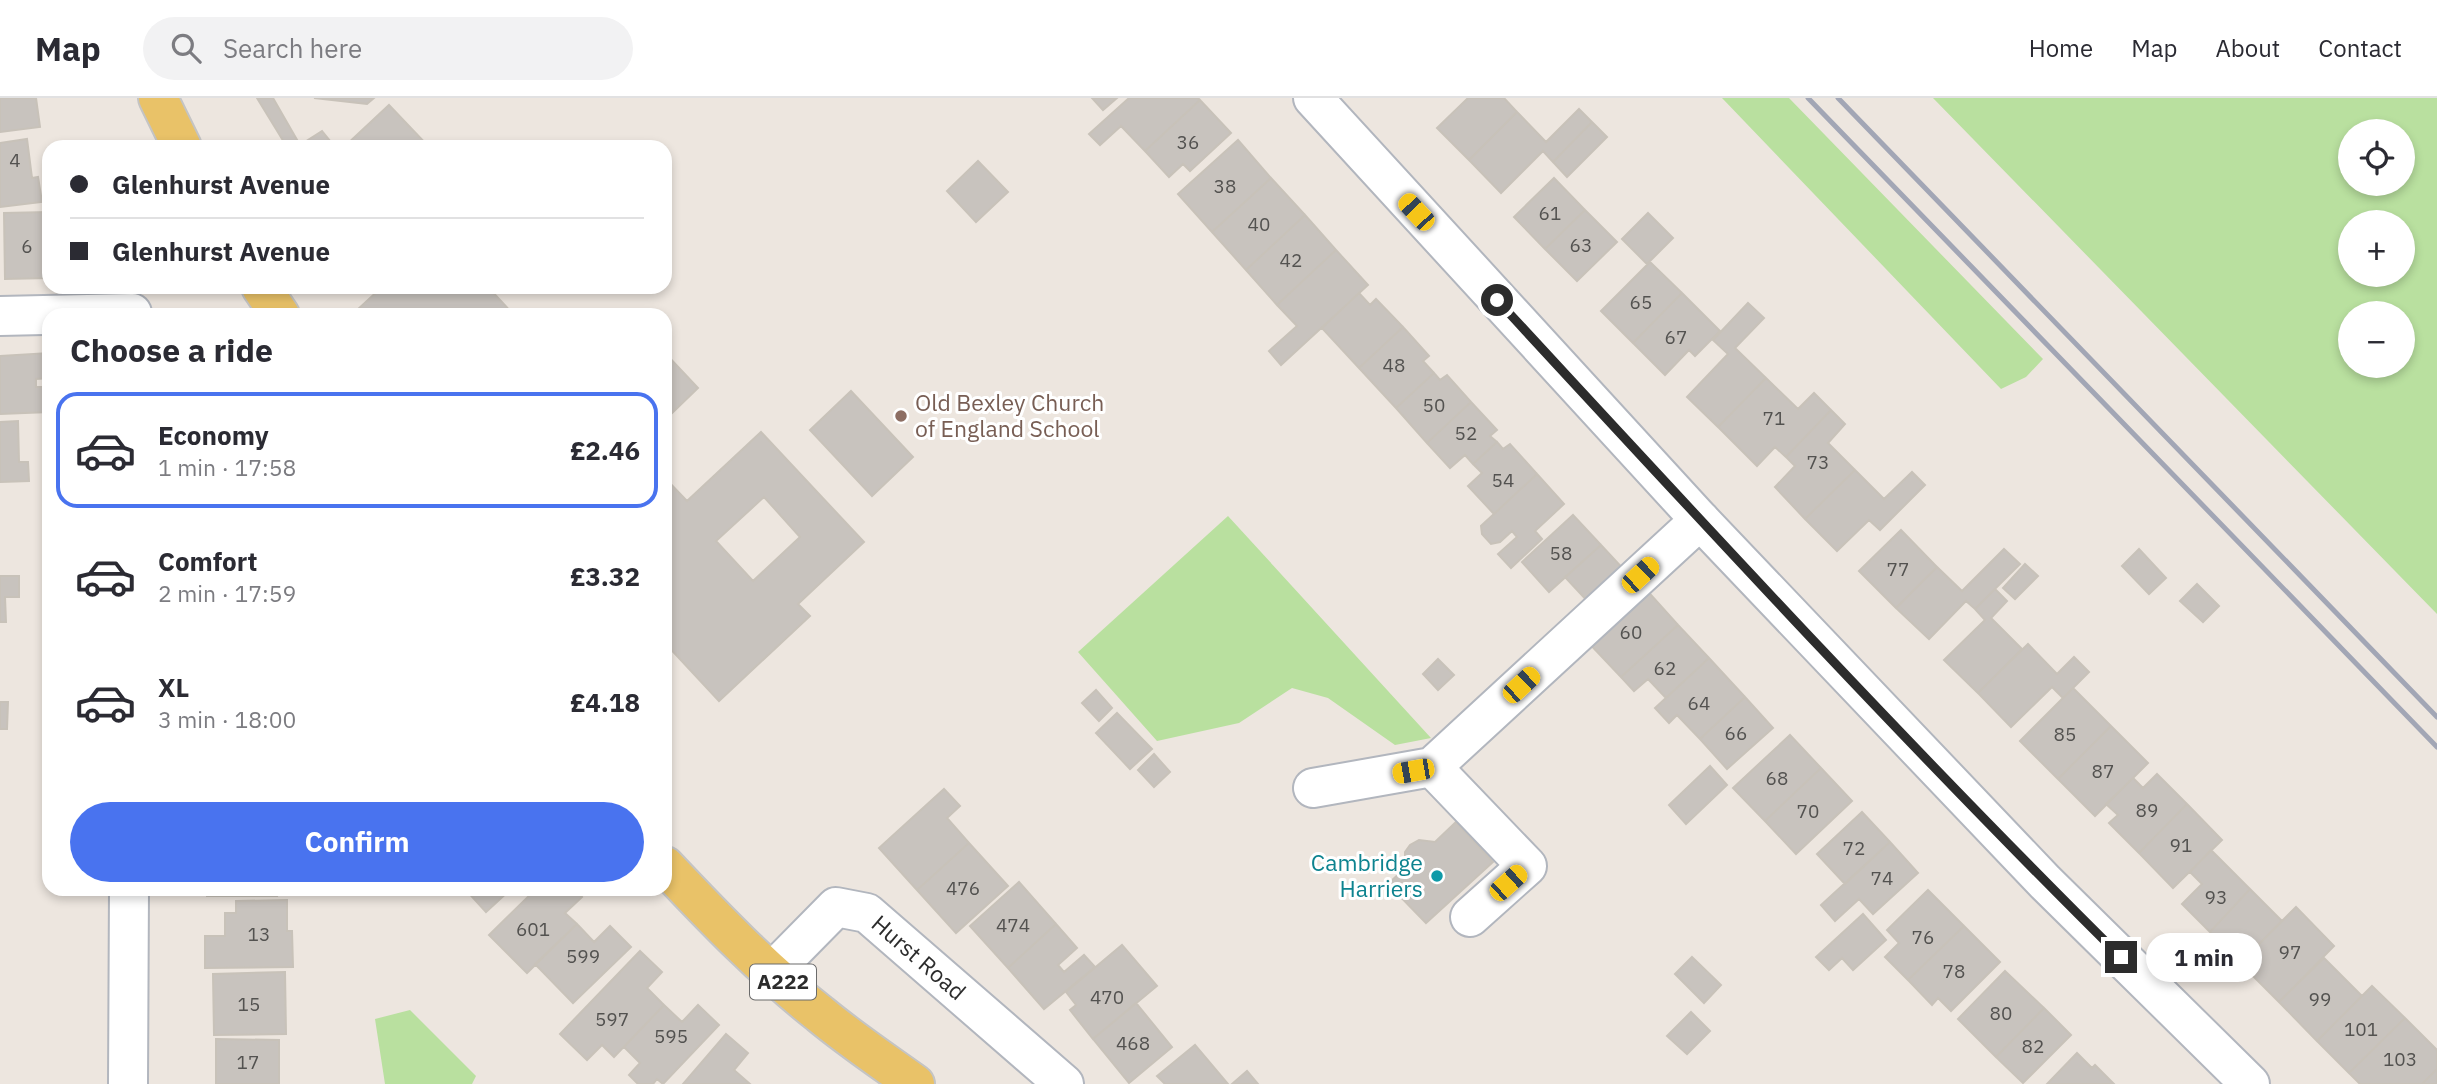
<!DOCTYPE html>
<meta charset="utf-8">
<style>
:root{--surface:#fff;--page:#f2f2f3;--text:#2b2b33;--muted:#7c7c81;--line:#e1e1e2;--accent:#4973ef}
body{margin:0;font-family:"IBM Plex Sans",sans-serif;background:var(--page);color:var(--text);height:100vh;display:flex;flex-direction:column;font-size:26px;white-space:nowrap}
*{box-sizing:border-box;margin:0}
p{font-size:23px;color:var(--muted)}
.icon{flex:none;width:38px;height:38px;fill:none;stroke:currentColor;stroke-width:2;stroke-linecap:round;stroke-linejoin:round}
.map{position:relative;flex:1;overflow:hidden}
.drawer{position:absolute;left:42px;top:210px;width:630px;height:588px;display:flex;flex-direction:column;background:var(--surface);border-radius:21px;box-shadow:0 4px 10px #0003}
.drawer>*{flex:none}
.hud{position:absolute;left:42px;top:42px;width:630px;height:154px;border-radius:21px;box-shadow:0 4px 10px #0003;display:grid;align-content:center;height:154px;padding:0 28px;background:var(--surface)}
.controls{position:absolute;left:2338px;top:21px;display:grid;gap:14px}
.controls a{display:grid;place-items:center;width:77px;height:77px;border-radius:50%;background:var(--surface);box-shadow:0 4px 10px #0003;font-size:35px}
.end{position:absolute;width:32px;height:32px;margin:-16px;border:9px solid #2c2c2c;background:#fff;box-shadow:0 0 0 4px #fff}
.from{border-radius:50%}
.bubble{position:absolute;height:49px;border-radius:24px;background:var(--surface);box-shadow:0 4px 10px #0003;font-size:23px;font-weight:700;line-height:49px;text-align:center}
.car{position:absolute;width:21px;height:42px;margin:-21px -10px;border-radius:9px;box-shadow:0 0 5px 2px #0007;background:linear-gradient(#f5c518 24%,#345 0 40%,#f5c518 0 76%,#345 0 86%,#f5c518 0)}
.hud b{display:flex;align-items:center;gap:24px;height:66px;font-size:26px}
.hud b+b{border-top:2px solid var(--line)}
.hud i{width:18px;height:18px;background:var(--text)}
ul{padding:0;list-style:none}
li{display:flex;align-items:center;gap:21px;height:116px;margin:0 14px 10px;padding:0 14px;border:4px solid transparent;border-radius:21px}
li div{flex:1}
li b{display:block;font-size:26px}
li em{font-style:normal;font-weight:700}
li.active{border-color:var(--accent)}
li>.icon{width:63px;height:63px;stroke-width:1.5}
h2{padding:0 28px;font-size:32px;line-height:84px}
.cta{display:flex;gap:14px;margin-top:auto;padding:14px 28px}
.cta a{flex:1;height:80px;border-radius:42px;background:var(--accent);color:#fff;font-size:28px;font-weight:700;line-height:80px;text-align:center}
header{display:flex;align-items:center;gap:42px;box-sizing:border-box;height:98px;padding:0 35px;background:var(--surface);border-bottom:2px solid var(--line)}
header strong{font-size:33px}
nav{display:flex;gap:38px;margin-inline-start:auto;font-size:24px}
.search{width:490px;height:63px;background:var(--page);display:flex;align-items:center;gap:18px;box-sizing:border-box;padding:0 24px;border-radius:38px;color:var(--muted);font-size:26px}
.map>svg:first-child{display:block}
</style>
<header>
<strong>Map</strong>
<div class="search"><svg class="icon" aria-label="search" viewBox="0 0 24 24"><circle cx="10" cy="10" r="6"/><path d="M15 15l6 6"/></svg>Search here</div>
<nav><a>Home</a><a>Map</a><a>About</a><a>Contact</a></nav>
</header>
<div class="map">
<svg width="2437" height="986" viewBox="0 0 2437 986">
<rect width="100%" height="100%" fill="#ede6df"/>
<path fill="#b9e09f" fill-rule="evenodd" d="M1722,0H1789L2043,261L2026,279L2001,291Z
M1933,0H2437V516ZM2350,33H2403V86H2350ZM2403,124V177H2350V124ZM2350,215H2403V268H2350Z
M1228,418L1431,640L1395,647L1328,600L1292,590L1239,625L1157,643L1078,554Z
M410,912L476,978L472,986H385L375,921Z"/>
<path fill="#c8c3be" stroke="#c8c2b9" stroke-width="2" fill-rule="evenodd" d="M0,0H36L40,29L0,34Z
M257,0H273L300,47L322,33L335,49H287Z
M314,0H374L367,6Z
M1092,0H1117L1103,12Z
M1129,0H1198L1200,2L1145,53L1121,28L1100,47L1089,36Z
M1468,0H1504L1517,14L1469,62L1437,30Z
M1200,2L1231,35L1190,73L1183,66L1169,79L1145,53Z
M389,7L429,49H344Z
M1579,11L1592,24L1553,64L1543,53L1501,95L1469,62L1517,14L1546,44Z
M1592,24L1607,39L1567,79L1553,64Z
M27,41L32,80L38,79L42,104L0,109V45Z
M1238,42L1271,80L1212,134L1178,96Z
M978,63L1008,94L976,124L947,93Z
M1271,80L1305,117L1246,172L1212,134Z
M1554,80L1585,112L1545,151L1514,119Z
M1585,112L1617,144L1577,183L1545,151Z
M49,114V180L5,181L4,115Z
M1648,115L1673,140L1647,166L1622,141Z
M1305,117L1336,152L1277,207L1246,172Z
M1336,152L1368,187L1281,267L1269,253L1297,228L1277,207Z
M1650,164L1682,195L1633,245L1601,213Z
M382,189H488L514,217H360L356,213Z
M1359,195L1370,207L1376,201L1403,229L1359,270L1322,230Z
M1682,195L1720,233L1695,258L1689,252L1665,277L1633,245Z
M1748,205L1764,220L1735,250L1766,280L1718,329L1687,299L1728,256L1713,242Z
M1403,229L1429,258L1423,263L1434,275L1396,310L1359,270Z
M49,255V280L36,281V289H49V314L0,316V258Z
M665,255L698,290L665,322Z
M1434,275L1440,282L1447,277L1471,304L1427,345L1396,310Z
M1766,280L1798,311L1814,295L1831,312L1786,359L1775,349L1757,368L1718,329Z
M851,293L913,359L872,398L810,332Z
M1471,304L1497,332L1490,338L1497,344L1473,366L1465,357L1450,370L1427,345Z
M1831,312L1845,326L1828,345L1855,372L1805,421L1775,389L1795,368L1786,359Z
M18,323L19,364H28L29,383L0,384V324Z
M761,334L864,444L798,506L810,518L719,603L665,545V380L687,403ZM764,399L800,439L753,483L716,443Z
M1497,344L1503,351L1510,346L1537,376L1494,416L1468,388L1482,375L1473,366Z
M1855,372L1884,401L1912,374L1925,387L1880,432L1869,422L1837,453L1805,421Z
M1537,376L1564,406L1535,433L1542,441L1511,470L1498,456L1517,439L1512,433L1500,444L1491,446L1482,436L1481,428Z
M1573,417L1601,447L1549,494L1522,464Z
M1901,432L1937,469L1896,510L1859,473Z
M1601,447L1627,475L1592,508L1565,479Z
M2004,451L2020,466L1975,511L1966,503L1929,541L1896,510L1937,469L1962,493Z
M2139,451L2166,480L2149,496L2122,468Z
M2025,466L2038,478L2015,501L2003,490Z
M0,478H19V499H5L6,524H0Z
M2197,486L2219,508L2203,524L2180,503Z
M1642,487L1678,527L1621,579L1585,541Z
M1995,491L2007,503L1991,520L2022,551L1978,595L1944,562L1985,522L1975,511Z
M1678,527L1709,560L1666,600L1648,581L1634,593L1621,579Z
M2028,546L2057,576L2074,559L2089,574L2063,600L2052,589L2011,629L1978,595Z
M1709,560L1745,599L1700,641L1677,617L1669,625L1655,610Z
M1438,561L1454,577L1438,592L1423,576Z
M2073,590L2111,628L2058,681L2020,643Z
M1096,592L1112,610L1099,623L1082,605Z
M1745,599L1773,630L1727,671L1700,641Z
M0,604H8L7,631H0Z
M1117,615L1152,651L1130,671L1096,635Z
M2111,628L2148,665L2095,718L2058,681Z
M1790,637L1821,670L1765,723L1733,690Z
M1154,656L1170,674L1154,689L1138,672Z
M1710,668L1727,687L1686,726L1669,707Z
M1821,670L1852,703L1796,756L1765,723Z
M2157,676L2187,706L2139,755L2109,725L2118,717L2106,706L2133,680L2143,690Z
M944,691L960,708L947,720L969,745L917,792L879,750Z
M2187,706L2222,742L2173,790L2139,755Z
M1862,714L1890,744L1845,786L1817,756Z
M1456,724L1493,764L1426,825L1388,786L1405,770V754L1410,747L1419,742L1435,744Z
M1890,744L1918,775L1873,816L1859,801L1835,823L1821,807Z
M969,745L1008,788L956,835L917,792Z
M2211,752L2250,791L2210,834L2182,806L2202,786L2190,774Z
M1019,784L1056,826L1008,870L970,828Z
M207,791H276L277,798H207Z
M465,791H511L486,814Z
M536,791H574L582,799L565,815L577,826L527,875L489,837Z
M2250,791L2282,823L2240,865L2210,834Z
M1928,792L1964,828L1908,882L1885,859L1899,845L1887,832Z
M287,802V833H292L293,869L205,870V838H225V815H236V803Z
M2296,809L2334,848L2279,904L2240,865Z
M1863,816L1886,842L1853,872L1842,860L1829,872L1816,859Z
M577,826L594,844L610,828L631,849L573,905L535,866Z
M1056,826L1077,850L1058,867L1064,874L1084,857L1095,869L1044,911L1008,870Z
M1964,828L2000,864L1951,913L1938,900L1932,907L1908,882Z
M1122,847L1157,888L1093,941L1070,912L1076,907L1066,894Z
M640,853L662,874L647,890L664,907L614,959L602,947L587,962L560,936Z
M1692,859L1721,887L1704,905L1675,876Z
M2324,860L2362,898L2317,943L2279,904Z
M2005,873L2044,910L1996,959L1958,921Z
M285,874L286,936L214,937L213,876Z
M2372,888L2405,920L2349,975L2317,943Z
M1136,905L1172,949L1129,985L1093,941Z
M664,907L682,924L698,907L719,927L663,986L657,981L653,986H638L629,977L640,965L624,949Z
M2044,910L2071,937L2023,985L1996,959Z
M1691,914L1710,933L1687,956L1667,938Z
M2405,920L2437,952V971L2422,986H2360L2349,975Z
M726,936L748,955L734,972L750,986H683Z
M216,941L279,942V986H216Z
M1195,947L1228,986H1165L1157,978Z
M2077,955L2092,970L2095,967L2114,986H2047Z
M2437,971V986H2422Z
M1247,973L1258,986H1232Z"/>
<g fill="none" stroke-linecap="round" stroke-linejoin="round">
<g stroke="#b2b6be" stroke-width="42">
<g id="minor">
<path d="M1313,0L1700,422L2045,784L2250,986"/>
<path d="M0,218L132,215"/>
<path d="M1432,669L1527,768L1470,819"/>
<path d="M1313,690L1432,669L1700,422"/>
<path id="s1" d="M772,874L836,809L867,815L1064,986"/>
<path d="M128,986L129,791"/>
</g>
</g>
<g stroke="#c4c4c4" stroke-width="42">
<path id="major" d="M158,0L182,49
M261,189L280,217
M665,768C714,820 764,872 820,916C850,941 883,963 915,986"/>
</g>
<use href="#minor" stroke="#fff" stroke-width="38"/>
<use href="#major" stroke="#e9c268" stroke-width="38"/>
<path stroke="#a2a6b5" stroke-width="5" d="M1808,0L2437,649
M1838,0L2437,619"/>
</g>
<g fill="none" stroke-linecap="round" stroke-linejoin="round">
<path stroke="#2c2c2c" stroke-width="9" d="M1497,202C1702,424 1907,647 2121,859"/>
</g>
<circle fill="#8d6e63" stroke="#fff" stroke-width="2.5" cx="901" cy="318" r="7"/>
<circle fill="#0f9aa8" stroke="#fff" stroke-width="2.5" cx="1437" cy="778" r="7"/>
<g text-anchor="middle" stroke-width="6" stroke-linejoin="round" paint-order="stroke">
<g font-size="19" fill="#535250">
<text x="1188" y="51">36</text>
<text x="15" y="69">4</text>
<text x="1225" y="95">38</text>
<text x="1550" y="122">61</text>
<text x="1259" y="133">40</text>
<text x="1581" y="154">63</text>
<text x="27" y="155">6</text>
<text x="1291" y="169">42</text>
<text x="1641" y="211">65</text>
<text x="1676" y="246">67</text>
<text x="1394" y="274">48</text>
<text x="1434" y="314">50</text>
<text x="1774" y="327">71</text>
<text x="1466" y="342">52</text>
<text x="1818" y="371">73</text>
<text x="1503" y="389">54</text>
<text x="1561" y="462">58</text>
<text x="1898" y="478">77</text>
<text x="1631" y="541">60</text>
<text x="1665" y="577">62</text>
<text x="1699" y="612">64</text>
<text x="1736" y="642">66</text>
<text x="2065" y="643">85</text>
<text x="2103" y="680">87</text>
<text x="1777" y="687">68</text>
<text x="2147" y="719">89</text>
<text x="1808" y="720">70</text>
<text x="2181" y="754">91</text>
<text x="1854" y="757">72</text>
<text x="1882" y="787">74</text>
<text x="963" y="797">476</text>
<text x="2216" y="806">93</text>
<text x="1013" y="834">474</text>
<text x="533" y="838">601</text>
<text x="259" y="843">13</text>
<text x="1923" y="846">76</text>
<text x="2290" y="861">97</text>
<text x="583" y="865">599</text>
<text x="1954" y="880">78</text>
<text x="1107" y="906">470</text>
<text x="2320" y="908">99</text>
<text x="249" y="913">15</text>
<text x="2001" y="922">80</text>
<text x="612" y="928">597</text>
<text x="2361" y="938">101</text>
<text x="671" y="945">595</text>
<text x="1133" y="952">468</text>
<text x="2033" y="955">82</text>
<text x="2400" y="968">103</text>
<text x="248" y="971">17</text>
</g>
<rect fill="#fff" stroke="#6b6b6b" stroke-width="2" x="750" y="866.5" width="66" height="35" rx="5"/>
<g font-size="21" font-weight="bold" fill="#2c2c2c">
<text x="783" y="891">A222</text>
</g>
<g font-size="23" fill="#785e54" stroke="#fff" text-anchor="start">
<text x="915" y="313">Old Bexley Church<tspan x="915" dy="26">of England School</tspan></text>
</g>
<g font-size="23" fill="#0d838f" stroke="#fff" text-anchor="end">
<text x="1423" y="773">Cambridge<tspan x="1423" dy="26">Harriers</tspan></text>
</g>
<g font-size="23" fill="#2c2c2c" stroke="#fff">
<text dy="8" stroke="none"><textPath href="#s1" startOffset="191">Hurst Road</textPath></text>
</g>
</g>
</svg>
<div class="controls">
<a><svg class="icon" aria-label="locate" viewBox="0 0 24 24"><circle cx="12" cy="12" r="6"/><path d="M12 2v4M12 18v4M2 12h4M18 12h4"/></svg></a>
<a>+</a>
<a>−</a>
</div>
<i class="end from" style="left:1497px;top:202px"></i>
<i class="end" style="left:2121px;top:859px"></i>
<div class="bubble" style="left:2146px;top:835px;width:116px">1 min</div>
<i class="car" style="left:1416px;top:114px;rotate:317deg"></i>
<i class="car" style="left:1640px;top:477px;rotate:47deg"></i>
<i class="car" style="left:1521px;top:587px;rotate:47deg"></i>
<i class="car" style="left:1413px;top:673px;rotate:260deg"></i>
<i class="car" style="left:1508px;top:785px;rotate:48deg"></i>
<div class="hud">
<b><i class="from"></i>Glenhurst Avenue</b>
<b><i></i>Glenhurst Avenue</b>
</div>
<section class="drawer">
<h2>Choose a ride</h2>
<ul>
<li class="active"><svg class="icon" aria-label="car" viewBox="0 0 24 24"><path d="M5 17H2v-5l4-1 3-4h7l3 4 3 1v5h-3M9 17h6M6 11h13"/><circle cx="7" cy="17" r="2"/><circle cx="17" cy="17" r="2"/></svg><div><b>Economy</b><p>1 min · 17:58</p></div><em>£2.46</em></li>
<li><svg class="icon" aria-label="car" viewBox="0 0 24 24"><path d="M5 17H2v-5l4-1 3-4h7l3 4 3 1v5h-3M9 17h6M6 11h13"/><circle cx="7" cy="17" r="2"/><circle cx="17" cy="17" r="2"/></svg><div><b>Comfort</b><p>2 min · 17:59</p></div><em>£3.32</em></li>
<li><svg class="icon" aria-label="car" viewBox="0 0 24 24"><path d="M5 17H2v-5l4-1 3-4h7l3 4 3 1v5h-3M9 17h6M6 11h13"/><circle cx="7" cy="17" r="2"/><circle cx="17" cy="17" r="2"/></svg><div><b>XL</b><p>3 min · 18:00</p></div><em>£4.18</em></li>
</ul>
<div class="cta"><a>Confirm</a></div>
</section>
</div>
